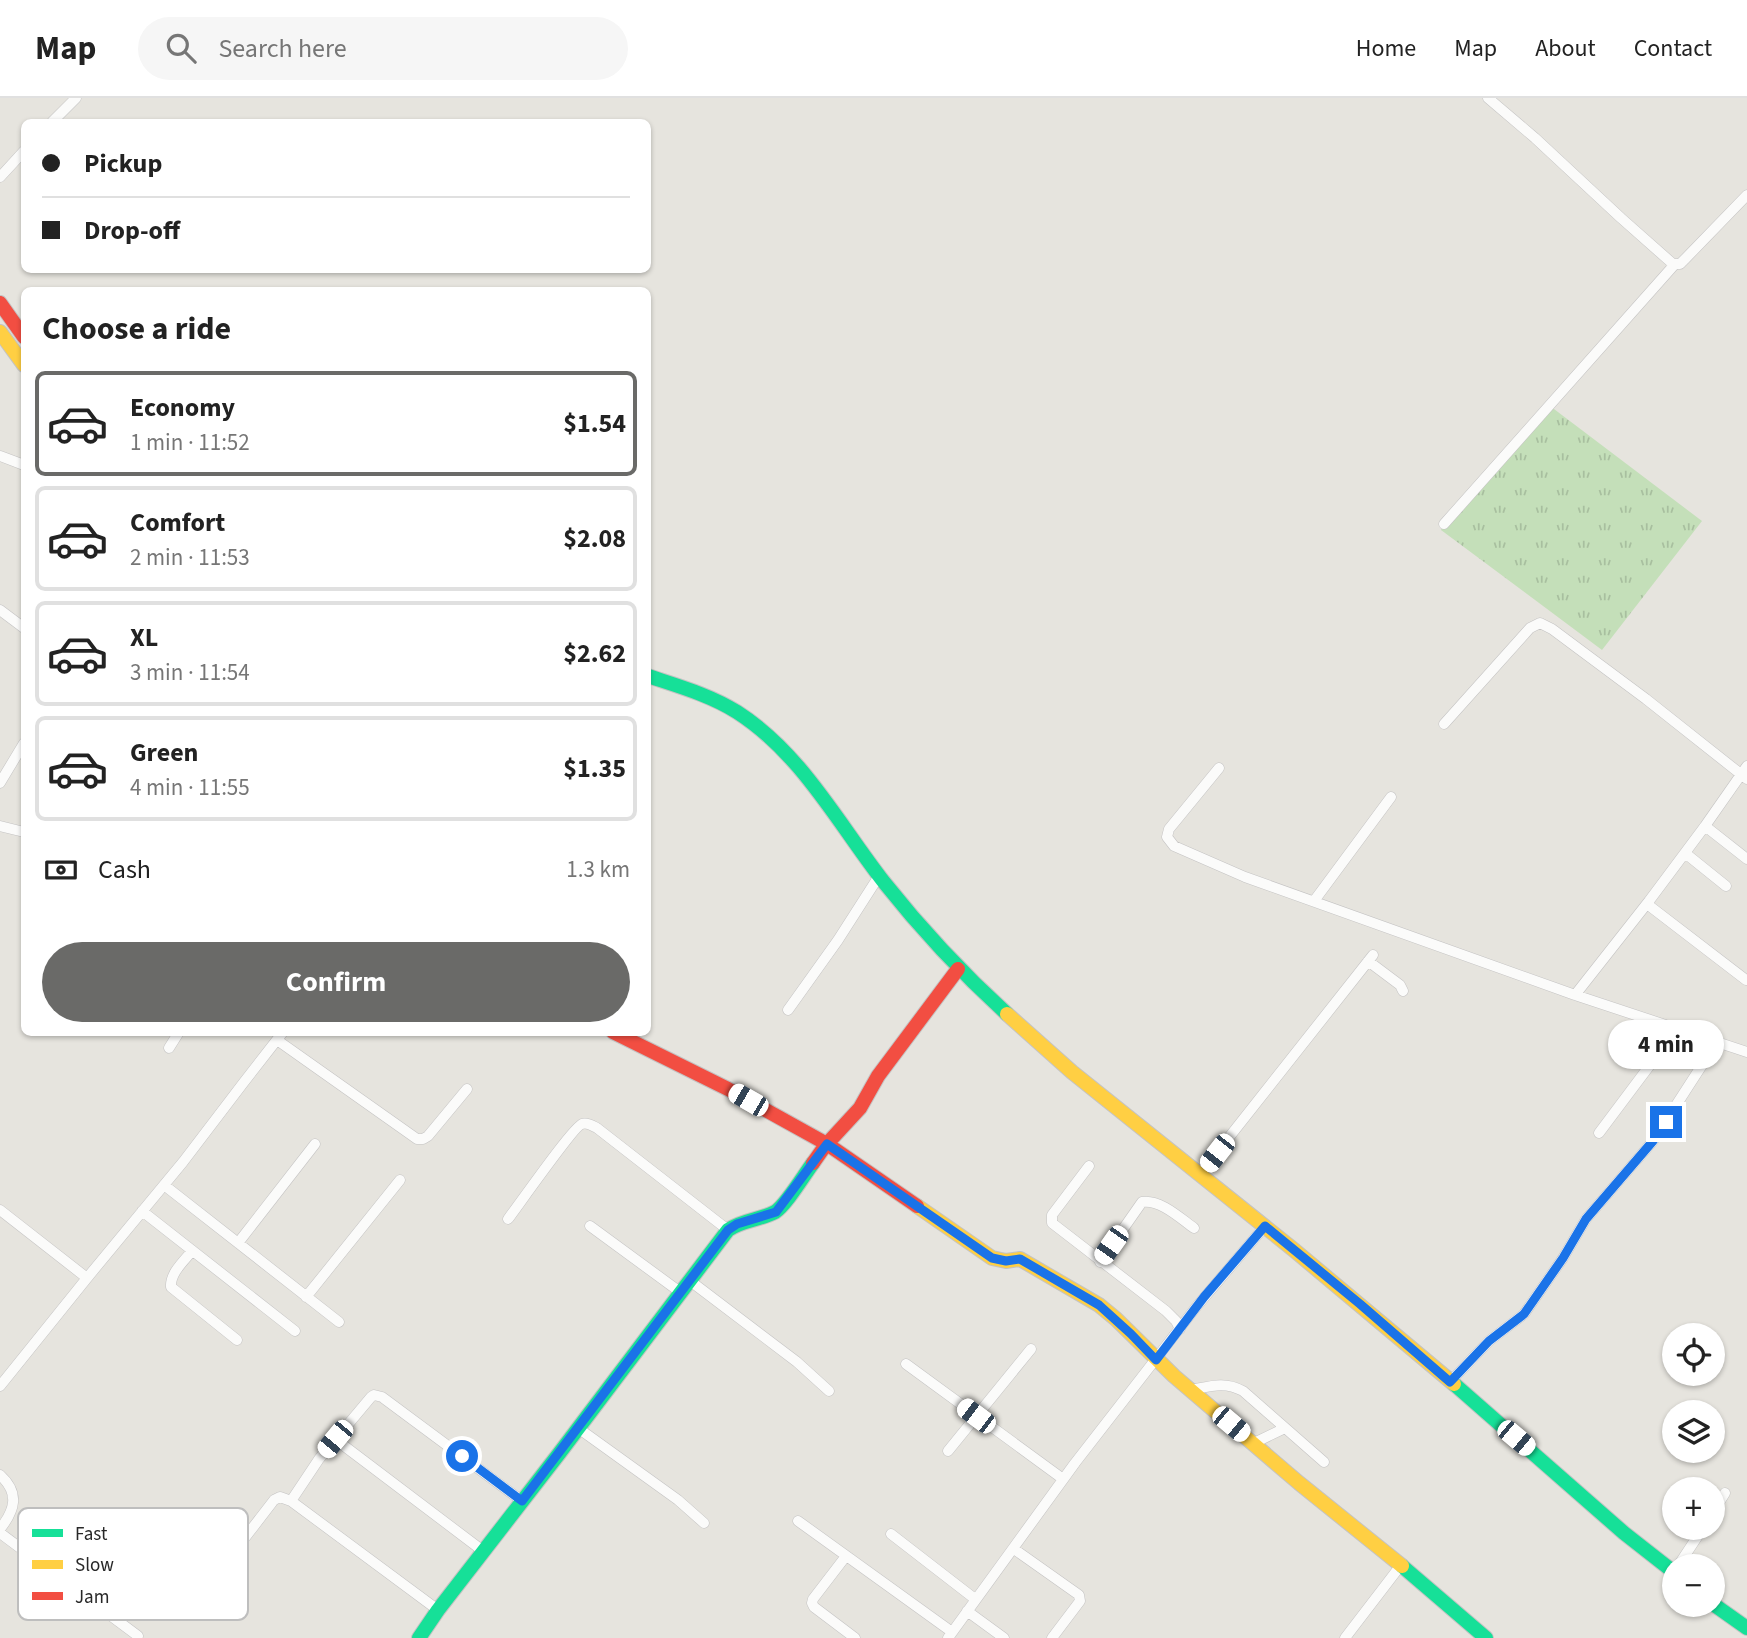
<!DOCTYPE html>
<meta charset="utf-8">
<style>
:root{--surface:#fff;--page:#f6f6f6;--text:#222;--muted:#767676;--line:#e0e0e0;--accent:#6a6a68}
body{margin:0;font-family:"Source Sans 3",sans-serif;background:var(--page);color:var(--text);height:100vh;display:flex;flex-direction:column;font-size:26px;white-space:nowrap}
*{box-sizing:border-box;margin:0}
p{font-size:23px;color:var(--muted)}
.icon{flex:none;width:38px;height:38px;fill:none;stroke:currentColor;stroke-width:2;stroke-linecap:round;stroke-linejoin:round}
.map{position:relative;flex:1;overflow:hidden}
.sheet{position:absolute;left:21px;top:189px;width:630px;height:749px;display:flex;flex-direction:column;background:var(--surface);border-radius:10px;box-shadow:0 2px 5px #0004}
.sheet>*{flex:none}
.hud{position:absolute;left:21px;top:21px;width:630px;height:154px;border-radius:10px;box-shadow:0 2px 5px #0004;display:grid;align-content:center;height:154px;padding:0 21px;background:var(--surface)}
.buttons{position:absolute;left:1662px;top:1225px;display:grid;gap:14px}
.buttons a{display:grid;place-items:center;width:63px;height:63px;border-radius:50%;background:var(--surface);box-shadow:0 2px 5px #0004;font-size:35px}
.end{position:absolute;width:32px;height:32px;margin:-16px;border:9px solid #1a73e8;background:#fff;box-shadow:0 0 0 4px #fff}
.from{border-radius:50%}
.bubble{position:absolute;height:49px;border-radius:24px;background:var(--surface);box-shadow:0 2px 5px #0004;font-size:23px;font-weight:700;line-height:49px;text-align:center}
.car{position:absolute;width:21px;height:42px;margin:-21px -10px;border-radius:9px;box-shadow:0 0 5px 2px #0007;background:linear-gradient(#fff 24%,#345 0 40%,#fff 0 76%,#345 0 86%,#fff 0)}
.hud b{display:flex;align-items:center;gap:24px;height:66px;font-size:26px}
.hud b+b{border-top:2px solid var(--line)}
.hud i{width:18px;height:18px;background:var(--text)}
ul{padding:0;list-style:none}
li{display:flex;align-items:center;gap:21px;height:105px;margin:0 14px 10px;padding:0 7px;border:4px solid var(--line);border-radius:10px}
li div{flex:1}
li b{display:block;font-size:26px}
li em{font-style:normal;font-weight:700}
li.active{border-color:var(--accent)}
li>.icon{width:63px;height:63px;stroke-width:1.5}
h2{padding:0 21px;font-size:32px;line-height:84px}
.pay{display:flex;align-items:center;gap:18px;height:77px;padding:0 21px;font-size:26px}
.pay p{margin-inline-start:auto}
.primary-button{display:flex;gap:14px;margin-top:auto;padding:14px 21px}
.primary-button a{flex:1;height:80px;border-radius:42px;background:var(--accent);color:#fff;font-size:28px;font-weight:700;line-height:80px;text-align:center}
header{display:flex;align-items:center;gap:42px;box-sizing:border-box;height:98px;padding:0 35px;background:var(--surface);border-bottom:2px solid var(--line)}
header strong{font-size:33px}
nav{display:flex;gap:38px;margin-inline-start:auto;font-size:24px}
.search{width:490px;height:63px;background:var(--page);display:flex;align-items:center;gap:18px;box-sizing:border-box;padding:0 24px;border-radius:38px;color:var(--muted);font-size:26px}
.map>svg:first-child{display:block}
</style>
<header>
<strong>Map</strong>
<div class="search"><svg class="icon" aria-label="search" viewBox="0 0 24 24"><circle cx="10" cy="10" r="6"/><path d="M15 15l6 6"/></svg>Search here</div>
<nav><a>Home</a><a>Map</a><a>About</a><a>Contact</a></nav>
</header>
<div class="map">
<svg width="1747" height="1540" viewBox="0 0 1747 1540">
<defs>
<pattern id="grass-tufts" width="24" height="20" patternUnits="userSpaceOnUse" patternTransform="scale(1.75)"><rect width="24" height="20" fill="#c4dfb9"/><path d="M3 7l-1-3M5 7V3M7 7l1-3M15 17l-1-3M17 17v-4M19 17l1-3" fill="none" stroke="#a8bf9f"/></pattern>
</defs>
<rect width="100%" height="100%" fill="#e6e4de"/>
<path fill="url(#grass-tufts)" d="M1550,308L1702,423L1602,552L1441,432Z"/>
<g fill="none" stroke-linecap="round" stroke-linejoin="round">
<g stroke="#c4c3c3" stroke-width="11">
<path id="street" d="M1488,0L1535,40L1621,120L1673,166H1680L1686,160L1747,97
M52,24L76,0
M0,79L24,53
M0,358L24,367
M1444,426L1675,166
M0,512L24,530
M1444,626L1530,530L1540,525L1552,531L1646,601L1747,681
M1219,670L1169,731L1167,739L1174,748L1245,779L1575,897L1747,954
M0,685L24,645
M0,728L24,734
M1705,728L1747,761
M1685,755L1726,788
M1314,803L1391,699
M1647,806L1746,882
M1368,863L1400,887L1403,893
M1575,897L1649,803L1705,728L1747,668
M788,912L838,842L879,778
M277,942L417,1041H423L428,1038L467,991
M169,950L179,934
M1599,1035L1677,931
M1089,1068L1052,1117V1125L1166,1213L1176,1223L1180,1231
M1200,1076L1373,857
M164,1087L339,1224
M0,1112L87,1180
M142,1113L295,1233
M508,1121C518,1108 574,1028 582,1026C587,1024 593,1028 597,1030L728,1132
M590,1128L680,1194
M238,1145L315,1046
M192,1153C184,1163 170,1175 171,1189L237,1242
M1100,1164L1142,1104C1160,1101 1180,1120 1194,1130
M689,1182L797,1264L829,1293
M306,1199L400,1082
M906,1266L1063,1381
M1450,1284L1489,1243L1524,1216L1563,1160L1586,1121L1653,1043L1704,964
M0,1288L87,1180L183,1064L244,984L283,934
M1191,1292C1211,1288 1225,1283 1243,1293L1324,1364
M578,1330L678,1402L704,1425
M335,1341L483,1453
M1254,1345L1285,1330
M948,1353L1031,1251
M0,1377C20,1395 15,1412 0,1431
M291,1403L319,1361L371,1299L374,1297L382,1299L522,1403
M1713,1414L1725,1395
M798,1423L952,1534
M0,1435L138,1538
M891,1436L975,1501
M1014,1451L1079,1497L1080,1503L1052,1540
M846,1458L813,1501L812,1505L814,1509L855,1540
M1678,1468L1703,1430
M200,1498L274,1402L280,1399L291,1403L438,1512
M967,1513L1004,1540
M948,1540L1075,1365L1197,1208L1265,1128
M1345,1540L1401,1467"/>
</g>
<g stroke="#c4c3c3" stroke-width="16">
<path id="fast" d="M648,578C678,588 710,597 737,614C801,655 838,725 883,783C921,831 962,875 1007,916
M1454,1286L1624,1435L1675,1475
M1402,1468L1486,1540
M1713,1506L1747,1530
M419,1540L438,1512L558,1357L728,1132C742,1122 760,1122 775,1114C786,1107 804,1077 813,1065"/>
</g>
<g stroke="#c4c3c3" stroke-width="16">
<path id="slow" d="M0,234L24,267
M1007,916L1072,974L1294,1152L1454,1286
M917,1108L992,1160L1006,1163L1020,1161L1099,1207L1116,1221L1174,1278L1299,1385L1402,1468"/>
</g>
<g stroke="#c4c3c3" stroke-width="16">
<path id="jam" d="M0,205L24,239
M613,934L728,991L827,1046L917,1108
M813,1065L825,1048L860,1010L878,978L958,871"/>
</g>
<use href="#street" stroke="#fbfbfa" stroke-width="10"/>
<use href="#fast" stroke="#16e098" stroke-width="14"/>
<use href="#slow" stroke="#ffcf43" stroke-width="14"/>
<use href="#jam" stroke="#f24e42" stroke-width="14"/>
</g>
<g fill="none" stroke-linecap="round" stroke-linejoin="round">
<path stroke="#1a73e8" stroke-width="9" d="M462,1358L522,1403L728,1132L737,1126L776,1114L827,1046L992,1160L1006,1163L1020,1161L1099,1207L1131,1236L1156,1262L1204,1199L1265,1128L1360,1206L1450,1284L1489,1243L1524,1216L1563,1160L1586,1121L1653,1043L1666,1024"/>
</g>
<rect x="18" y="1410" width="230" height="112" rx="10" fill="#fff" stroke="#bebebe" stroke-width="2"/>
<rect x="32" y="1431" width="31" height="8" fill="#16e098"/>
<rect x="32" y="1462" width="31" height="9" fill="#ffcf43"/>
<rect x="32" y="1494" width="31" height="8" fill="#f24e42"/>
<g font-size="19" fill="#282828">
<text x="75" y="1442">Fast</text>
<text x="75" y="1473">Slow</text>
<text x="75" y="1505">Jam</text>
</g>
</svg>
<div class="buttons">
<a><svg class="icon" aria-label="locate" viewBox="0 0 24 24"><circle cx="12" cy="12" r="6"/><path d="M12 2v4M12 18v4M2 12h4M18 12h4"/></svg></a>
<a><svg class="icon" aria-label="layers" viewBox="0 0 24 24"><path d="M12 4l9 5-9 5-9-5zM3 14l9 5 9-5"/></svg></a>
<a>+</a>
<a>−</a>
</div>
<i class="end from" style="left:462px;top:1358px"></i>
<i class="end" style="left:1666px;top:1024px"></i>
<div class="bubble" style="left:1608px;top:922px;width:116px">4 min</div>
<i class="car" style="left:748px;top:1002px;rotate:300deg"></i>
<i class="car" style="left:1217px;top:1055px;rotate:218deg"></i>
<i class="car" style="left:1111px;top:1147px;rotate:215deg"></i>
<i class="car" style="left:976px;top:1318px;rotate:307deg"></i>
<i class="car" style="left:1231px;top:1326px;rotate:130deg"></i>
<i class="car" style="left:1516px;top:1340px;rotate:130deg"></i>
<i class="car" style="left:335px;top:1341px;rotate:220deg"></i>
<div class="hud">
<b><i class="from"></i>Pickup</b>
<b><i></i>Drop-off</b>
</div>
<section class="sheet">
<h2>Choose a ride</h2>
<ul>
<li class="active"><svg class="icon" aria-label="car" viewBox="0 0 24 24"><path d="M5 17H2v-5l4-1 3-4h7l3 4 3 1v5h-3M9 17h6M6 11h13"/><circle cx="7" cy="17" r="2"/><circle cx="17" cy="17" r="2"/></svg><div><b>Economy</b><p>1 min · 11:52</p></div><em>$1.54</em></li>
<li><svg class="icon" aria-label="car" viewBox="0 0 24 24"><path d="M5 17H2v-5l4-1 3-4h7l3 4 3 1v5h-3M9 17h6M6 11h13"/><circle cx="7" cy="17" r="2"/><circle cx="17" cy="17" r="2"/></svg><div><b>Comfort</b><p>2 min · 11:53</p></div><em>$2.08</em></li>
<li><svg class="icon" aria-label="car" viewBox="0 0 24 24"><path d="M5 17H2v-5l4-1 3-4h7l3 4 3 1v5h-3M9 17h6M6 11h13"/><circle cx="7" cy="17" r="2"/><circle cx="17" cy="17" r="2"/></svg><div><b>XL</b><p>3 min · 11:54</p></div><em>$2.62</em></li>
<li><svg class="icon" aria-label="car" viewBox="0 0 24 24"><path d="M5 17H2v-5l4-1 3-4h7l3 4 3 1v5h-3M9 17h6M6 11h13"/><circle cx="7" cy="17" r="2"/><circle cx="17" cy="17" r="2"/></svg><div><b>Green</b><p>4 min · 11:55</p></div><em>$1.35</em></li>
</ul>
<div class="pay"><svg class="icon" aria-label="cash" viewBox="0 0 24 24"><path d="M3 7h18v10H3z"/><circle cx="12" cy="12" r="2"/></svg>Cash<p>1.3 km</p></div>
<div class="primary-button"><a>Confirm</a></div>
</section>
</div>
